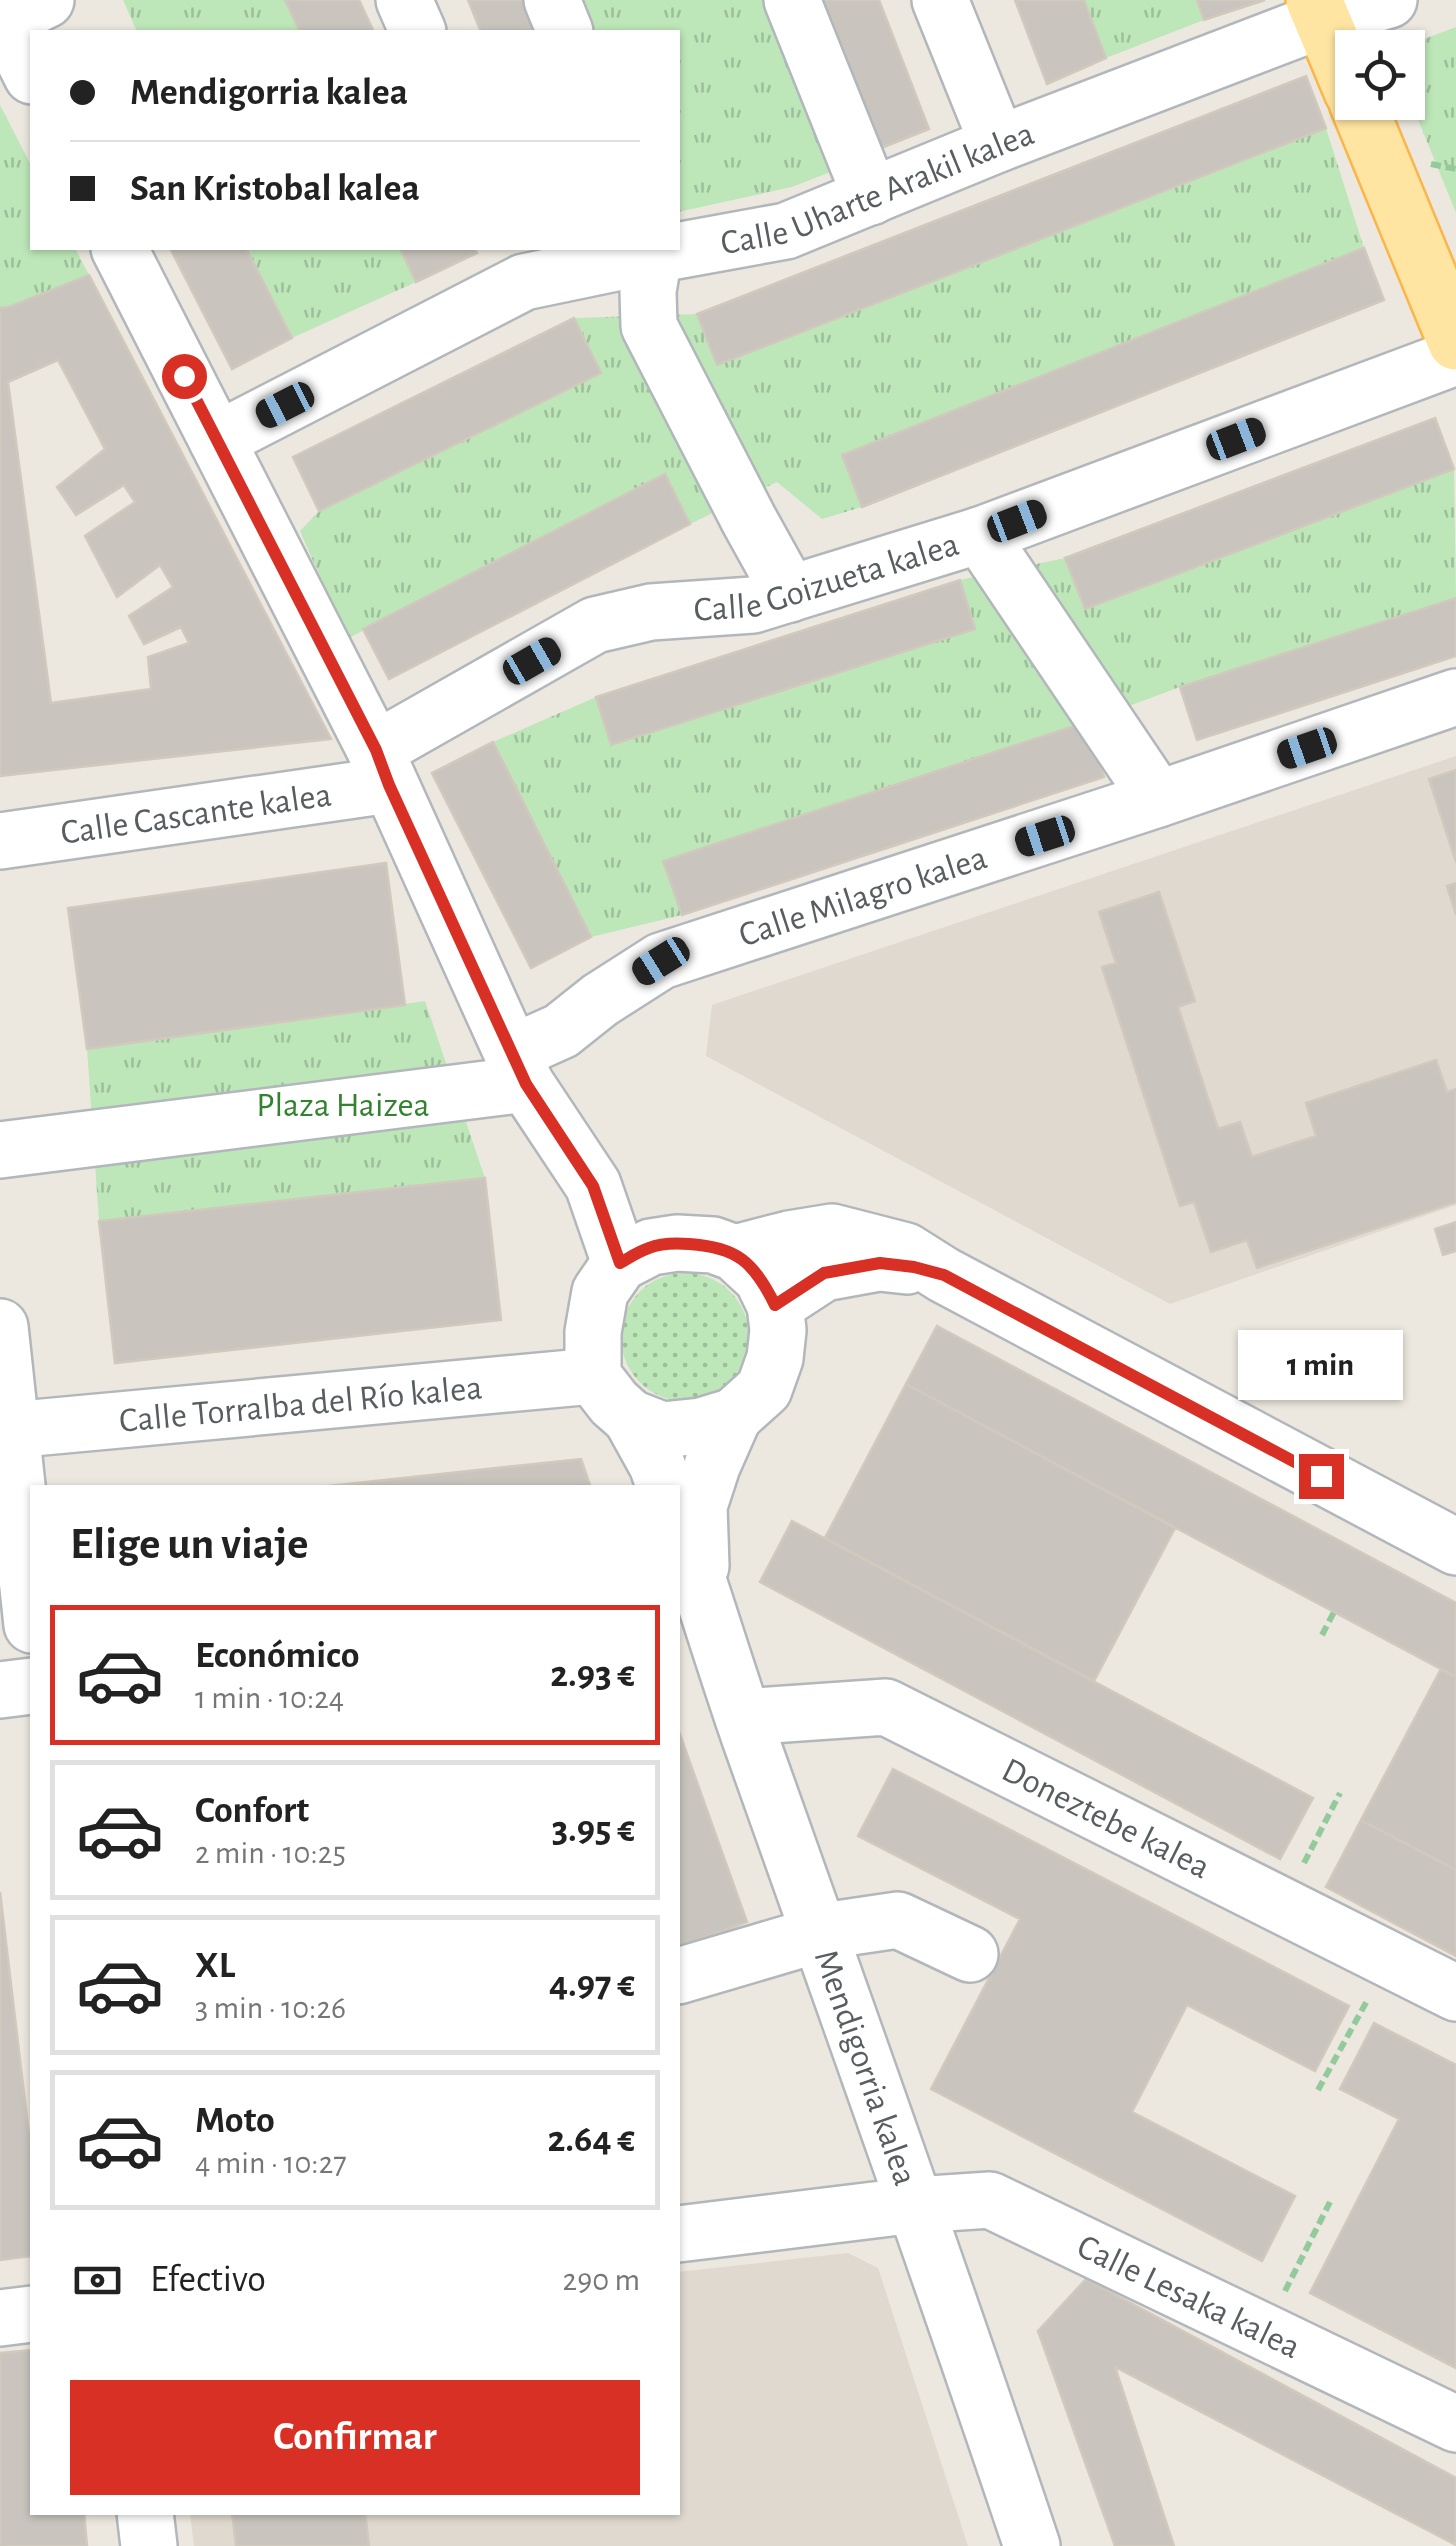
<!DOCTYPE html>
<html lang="es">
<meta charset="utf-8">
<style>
:root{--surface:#fff;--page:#f6f6f6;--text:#222;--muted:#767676;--line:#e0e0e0;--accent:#d93025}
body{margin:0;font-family:"Alegreya Sans",sans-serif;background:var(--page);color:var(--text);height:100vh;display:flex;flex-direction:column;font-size:38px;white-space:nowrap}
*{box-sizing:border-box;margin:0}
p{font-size:32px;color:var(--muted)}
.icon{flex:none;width:55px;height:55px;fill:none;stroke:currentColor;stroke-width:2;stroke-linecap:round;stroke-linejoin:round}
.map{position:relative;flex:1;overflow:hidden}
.side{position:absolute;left:30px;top:1485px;width:650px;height:1030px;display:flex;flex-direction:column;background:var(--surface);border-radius:0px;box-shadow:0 2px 8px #0004}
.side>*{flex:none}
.top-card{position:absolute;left:30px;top:30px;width:650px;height:220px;border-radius:0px;box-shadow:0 2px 8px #0004;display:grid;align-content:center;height:220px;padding:0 40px;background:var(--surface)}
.controls{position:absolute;left:1335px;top:30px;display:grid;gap:20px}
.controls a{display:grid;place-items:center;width:90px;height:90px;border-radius:0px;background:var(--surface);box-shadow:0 2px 8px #0004;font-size:50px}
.end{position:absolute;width:45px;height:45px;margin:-22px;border:12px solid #d93025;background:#fff;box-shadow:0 0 0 5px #fff}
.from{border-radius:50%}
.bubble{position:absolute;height:70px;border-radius:0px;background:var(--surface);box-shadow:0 2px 8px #0004;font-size:32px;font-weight:700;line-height:70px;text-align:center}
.car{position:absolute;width:30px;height:60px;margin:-30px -15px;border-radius:12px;box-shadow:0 0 8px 2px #0007;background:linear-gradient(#222 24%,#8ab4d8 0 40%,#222 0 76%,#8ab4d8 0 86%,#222 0)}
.top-card b{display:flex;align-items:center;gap:35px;height:95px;font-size:38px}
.top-card b+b{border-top:2px solid var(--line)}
.top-card i{width:25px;height:25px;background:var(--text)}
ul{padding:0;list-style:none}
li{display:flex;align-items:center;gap:30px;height:140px;margin:0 20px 15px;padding:0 20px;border:5px solid var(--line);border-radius:0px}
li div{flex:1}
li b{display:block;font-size:38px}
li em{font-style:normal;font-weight:700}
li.current{border-color:var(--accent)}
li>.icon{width:90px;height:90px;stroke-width:1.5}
h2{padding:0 40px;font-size:45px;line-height:120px}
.pay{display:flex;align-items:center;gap:25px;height:110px;padding:0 40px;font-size:38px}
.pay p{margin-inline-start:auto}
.primary-button{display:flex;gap:20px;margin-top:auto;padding:20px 40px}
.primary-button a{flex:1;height:115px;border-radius:0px;background:var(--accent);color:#fff;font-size:40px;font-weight:700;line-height:115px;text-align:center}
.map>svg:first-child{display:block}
</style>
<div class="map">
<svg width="1456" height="2546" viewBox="0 0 1456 2546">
<defs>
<pattern id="grass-dots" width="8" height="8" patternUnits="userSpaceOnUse" patternTransform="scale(2.5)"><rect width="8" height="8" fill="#bee7b9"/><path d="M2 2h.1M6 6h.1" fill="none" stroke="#9dbe9a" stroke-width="1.8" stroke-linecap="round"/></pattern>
<pattern id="park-tufts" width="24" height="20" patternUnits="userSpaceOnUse" patternTransform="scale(2.5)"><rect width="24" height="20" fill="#bee7b9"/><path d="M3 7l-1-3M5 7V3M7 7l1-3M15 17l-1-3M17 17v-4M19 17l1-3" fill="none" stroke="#9dbe9a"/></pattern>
</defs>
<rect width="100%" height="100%" fill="#ede8df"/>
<path fill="#dfd9cf" d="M1456,756V1205L1170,1304L706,1056L712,1005Z
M848,2253L878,2268L968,2546H194L190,2513L678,2512V2272Z"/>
<path fill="url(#grass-dots)" d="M621 1337a64 64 0 1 1 128 0a64 64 0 1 1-128 0Z"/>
<path fill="url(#park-tufts)" d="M123,0H285L300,32H137Z
M565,0H777L846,166L792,187L678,212V32H578Z
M1084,0H1197L1204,20L1106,58Z
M1456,27V213L1408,95V48L1403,47Z
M0,105L32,167V248H75L89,275L9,307L0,308Z
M1326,128L1364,248L843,455L862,507L822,519L777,482L690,524L664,474L347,639L300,531L319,511L600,373L574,318L697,314L718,365Z
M246,248H400L416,282L292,338Z
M1454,469L1456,598L1180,687L1086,722L664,861L682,915L591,937L493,742L596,697L612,745L974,629L960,580L1065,558L1085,609Z
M425,1001L485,1178L99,1221L87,1049Z"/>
<path fill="#c9c5be" stroke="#d1c9bd" stroke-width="2.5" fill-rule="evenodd" d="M285,0H359L374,32H300Z
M468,0H537L549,32H481Z
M818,0H879L929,129L876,150Z
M1015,0H1084L1106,58L1047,84Z
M1197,0H1265L1204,20Z
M1306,76L1326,128L717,365L697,314Z
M170,248H246L292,338L232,369Z
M400,248H474L477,253L416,282Z
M1364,248L1384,300L862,507L842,455Z
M89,275L331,739L0,776V308L9,307ZM58,360L105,449L57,487L76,515L124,485L135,502L85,536L117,597L160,565L173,587L129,616L144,644L181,627L189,643L148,657L151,689L51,703L8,382Z
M574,318L601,373L319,511L293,457Z
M1435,418L1454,469L1085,609L1065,558Z
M665,474L690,524L389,679L363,629Z
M960,580L975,629L611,745L596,697Z
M1456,598V656L1197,740L1180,687Z
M1086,722L1104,777L682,915L663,861Z
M493,742L591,937L531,968L432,773Z
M1456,770V862L1429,779Z
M386,863L405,1005L87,1049L68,908Z
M1456,883V915L1447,886Z
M1159,892L1195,1001L1178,1007L1218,1129L1240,1122L1252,1157L1316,1136L1306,1103L1436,1060L1447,1092L1456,1089V1202L1257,1268L1247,1240L1211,1252L1194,1202L1180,1206L1102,967L1116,963L1099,912Z
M485,1178L501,1320L115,1363L99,1221Z
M1456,1222V1251L1443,1255L1435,1229Z
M937,1326L1456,1603V1677L906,1384Z
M906,1384L1175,1528L1094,1681L825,1538Z
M581,1459L591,1488H310Z
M792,1521L1313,1798L1280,1859L760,1582Z
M1441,1669L1456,1677V1870L1361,1820Z
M678,1729L747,1922L678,1947Z
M893,1769L1349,2006L1315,2071L1187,2005L1132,2112L1295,2196L1262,2261L931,2089L1020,1919L858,1836Z
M1361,1820L1456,1870V1956L1326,1887Z
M0,1892L32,2160V2256L0,2260Z
M1374,2023L1456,2065V2368L1310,2293L1399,2119L1340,2089Z
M1086,2279L1456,2478V2545L1115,2367L1174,2546H1115L1038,2331Z
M32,2350V2512H84L87,2546H0V2353Z
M232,2512H365L369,2546H236Z"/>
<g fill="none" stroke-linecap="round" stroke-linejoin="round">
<g stroke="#b2b7bb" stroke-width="60">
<g id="minor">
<path d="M404,0L418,32"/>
<path d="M552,0L565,32"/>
<path d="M792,0L871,197"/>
<path d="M940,0L998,144"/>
<path d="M0,12L32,76"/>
<path d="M4,21L46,0"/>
<path d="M119,248L375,750L526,1084L593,1185L620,1263"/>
<path d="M651,248L654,255L648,291L649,326L749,520L790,594"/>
<path id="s1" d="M217,440L524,282L654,255L786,231L998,144L1322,20L1389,0"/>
<path d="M980,535L1158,799"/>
<path id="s2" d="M375,750L595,625L651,612L753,605L980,535L1456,357"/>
<path id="s3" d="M0,841L389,785"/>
<path id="s4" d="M512,1053L561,1031L600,1000L661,961L1158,799L1456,697"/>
<path d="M0,1150L526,1084"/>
<path d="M677,1243L713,1245L735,1253L762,1278L775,1305L778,1330L775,1358L764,1389L734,1416L701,1426L662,1430L631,1418L614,1403L593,1376V1332L600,1292L620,1263L651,1247Z"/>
<path d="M735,1253L789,1239L832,1232L906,1251L944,1275L1456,1547"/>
<path d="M775,1305L824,1273L879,1263L907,1266"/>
<path d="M0,1327L32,1625"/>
<path d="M631,1418L657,1465L665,1488"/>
<path id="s5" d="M0,1428L11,1430L593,1376"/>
<path id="s6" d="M678,1521C704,1595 726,1670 752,1744C847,2011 942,2278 1032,2546"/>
<path d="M701,1566L699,1506L712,1466L734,1416"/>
<path d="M0,1690L32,1686"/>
<path id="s7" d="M743,1717L886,1707L1456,1993"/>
<path d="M678,1976L837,1929L898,1920L970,1954"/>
<path id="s8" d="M678,2234L915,2205L990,2200L1456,2424"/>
<path d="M0,2318L32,2314"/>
<path d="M145,2512L149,2546"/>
</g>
</g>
<g stroke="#fbb549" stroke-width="60">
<path id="major" d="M1314,0L1352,91
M1357,102L1456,342"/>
</g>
<path stroke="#93ca9c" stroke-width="6" stroke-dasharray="10 5" stroke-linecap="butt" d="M1431,164L1456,169
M1322,1635L1334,1612
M1304,1863L1340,1793
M1318,2090L1368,1999
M1285,2291L1330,2202"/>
<use href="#minor" stroke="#fff" stroke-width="55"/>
<use href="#major" stroke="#ffe5a1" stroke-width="55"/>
</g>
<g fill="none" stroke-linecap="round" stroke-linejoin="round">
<path stroke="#d93025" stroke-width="12" d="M184,376L376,750L389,785L526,1084L593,1186L620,1263C629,1258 639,1251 649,1248C661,1243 676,1243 689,1244C737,1247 754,1262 775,1305L824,1273L880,1263L914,1267L944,1275L1321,1476"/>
</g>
<g text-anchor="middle" stroke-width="8" stroke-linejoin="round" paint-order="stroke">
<g font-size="35" fill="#585d61" stroke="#fff">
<text dy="12" stroke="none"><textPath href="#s1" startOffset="712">Calle Uharte Arakil kalea</textPath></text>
<text dy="12" stroke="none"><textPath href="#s2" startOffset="490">Calle Goizueta kalea</textPath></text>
<text dy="12" stroke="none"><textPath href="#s3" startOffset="198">Calle Cascante kalea</textPath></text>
<text dy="12" stroke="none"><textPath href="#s4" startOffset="388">Calle Milagro kalea</textPath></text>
<text dy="12" stroke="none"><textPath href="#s5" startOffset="302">Calle Torralba del Río kalea</textPath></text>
<text dy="12" stroke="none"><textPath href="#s7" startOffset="390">Doneztebe kalea</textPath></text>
<text dy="12" stroke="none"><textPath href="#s6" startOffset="578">Mendigorria kalea</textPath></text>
<text dy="12" stroke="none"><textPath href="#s8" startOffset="535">Calle Lesaka kalea</textPath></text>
</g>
<g font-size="35" fill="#33832e" stroke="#fff">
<text x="343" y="1116">Plaza Haizea</text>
</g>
</g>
</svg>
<div class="controls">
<a><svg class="icon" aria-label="locate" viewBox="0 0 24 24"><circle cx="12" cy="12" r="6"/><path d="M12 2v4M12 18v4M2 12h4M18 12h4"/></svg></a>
</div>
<i class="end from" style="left:184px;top:376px"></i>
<i class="end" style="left:1321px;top:1476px"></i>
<div class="bubble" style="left:1238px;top:1330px;width:165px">1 min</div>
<i class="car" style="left:285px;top:405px;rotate:243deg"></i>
<i class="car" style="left:1236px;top:439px;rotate:69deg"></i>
<i class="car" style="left:1017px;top:521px;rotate:69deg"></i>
<i class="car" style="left:532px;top:661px;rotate:60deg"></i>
<i class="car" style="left:1307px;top:748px;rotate:251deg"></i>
<i class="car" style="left:1045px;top:836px;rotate:252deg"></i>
<i class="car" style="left:661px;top:961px;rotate:238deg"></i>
<div class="top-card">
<b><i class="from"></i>Mendigorria kalea</b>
<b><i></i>San Kristobal kalea</b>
</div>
<section class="side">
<h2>Elige un viaje</h2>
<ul>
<li class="current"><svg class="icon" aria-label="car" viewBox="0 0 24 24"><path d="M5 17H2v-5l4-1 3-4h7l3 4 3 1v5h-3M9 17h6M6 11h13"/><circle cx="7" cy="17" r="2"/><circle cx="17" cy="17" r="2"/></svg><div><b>Económico</b><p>1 min · 10:24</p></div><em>2.93 €</em></li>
<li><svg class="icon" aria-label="car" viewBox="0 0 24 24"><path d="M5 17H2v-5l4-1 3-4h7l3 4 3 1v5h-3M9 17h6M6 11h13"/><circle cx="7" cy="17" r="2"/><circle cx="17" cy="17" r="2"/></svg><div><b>Confort</b><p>2 min · 10:25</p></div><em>3.95 €</em></li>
<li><svg class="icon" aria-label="car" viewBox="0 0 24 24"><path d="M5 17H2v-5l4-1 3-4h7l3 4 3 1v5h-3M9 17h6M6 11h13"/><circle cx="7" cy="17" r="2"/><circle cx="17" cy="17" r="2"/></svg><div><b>XL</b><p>3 min · 10:26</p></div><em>4.97 €</em></li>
<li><svg class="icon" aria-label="car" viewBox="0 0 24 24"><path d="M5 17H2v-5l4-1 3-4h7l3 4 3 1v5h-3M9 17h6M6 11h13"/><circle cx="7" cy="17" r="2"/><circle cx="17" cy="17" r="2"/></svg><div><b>Moto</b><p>4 min · 10:27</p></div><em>2.64 €</em></li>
</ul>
<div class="pay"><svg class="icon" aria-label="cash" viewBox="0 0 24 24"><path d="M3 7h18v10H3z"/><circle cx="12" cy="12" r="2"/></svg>Efectivo<p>290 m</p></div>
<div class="primary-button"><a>Confirmar</a></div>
</section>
</div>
